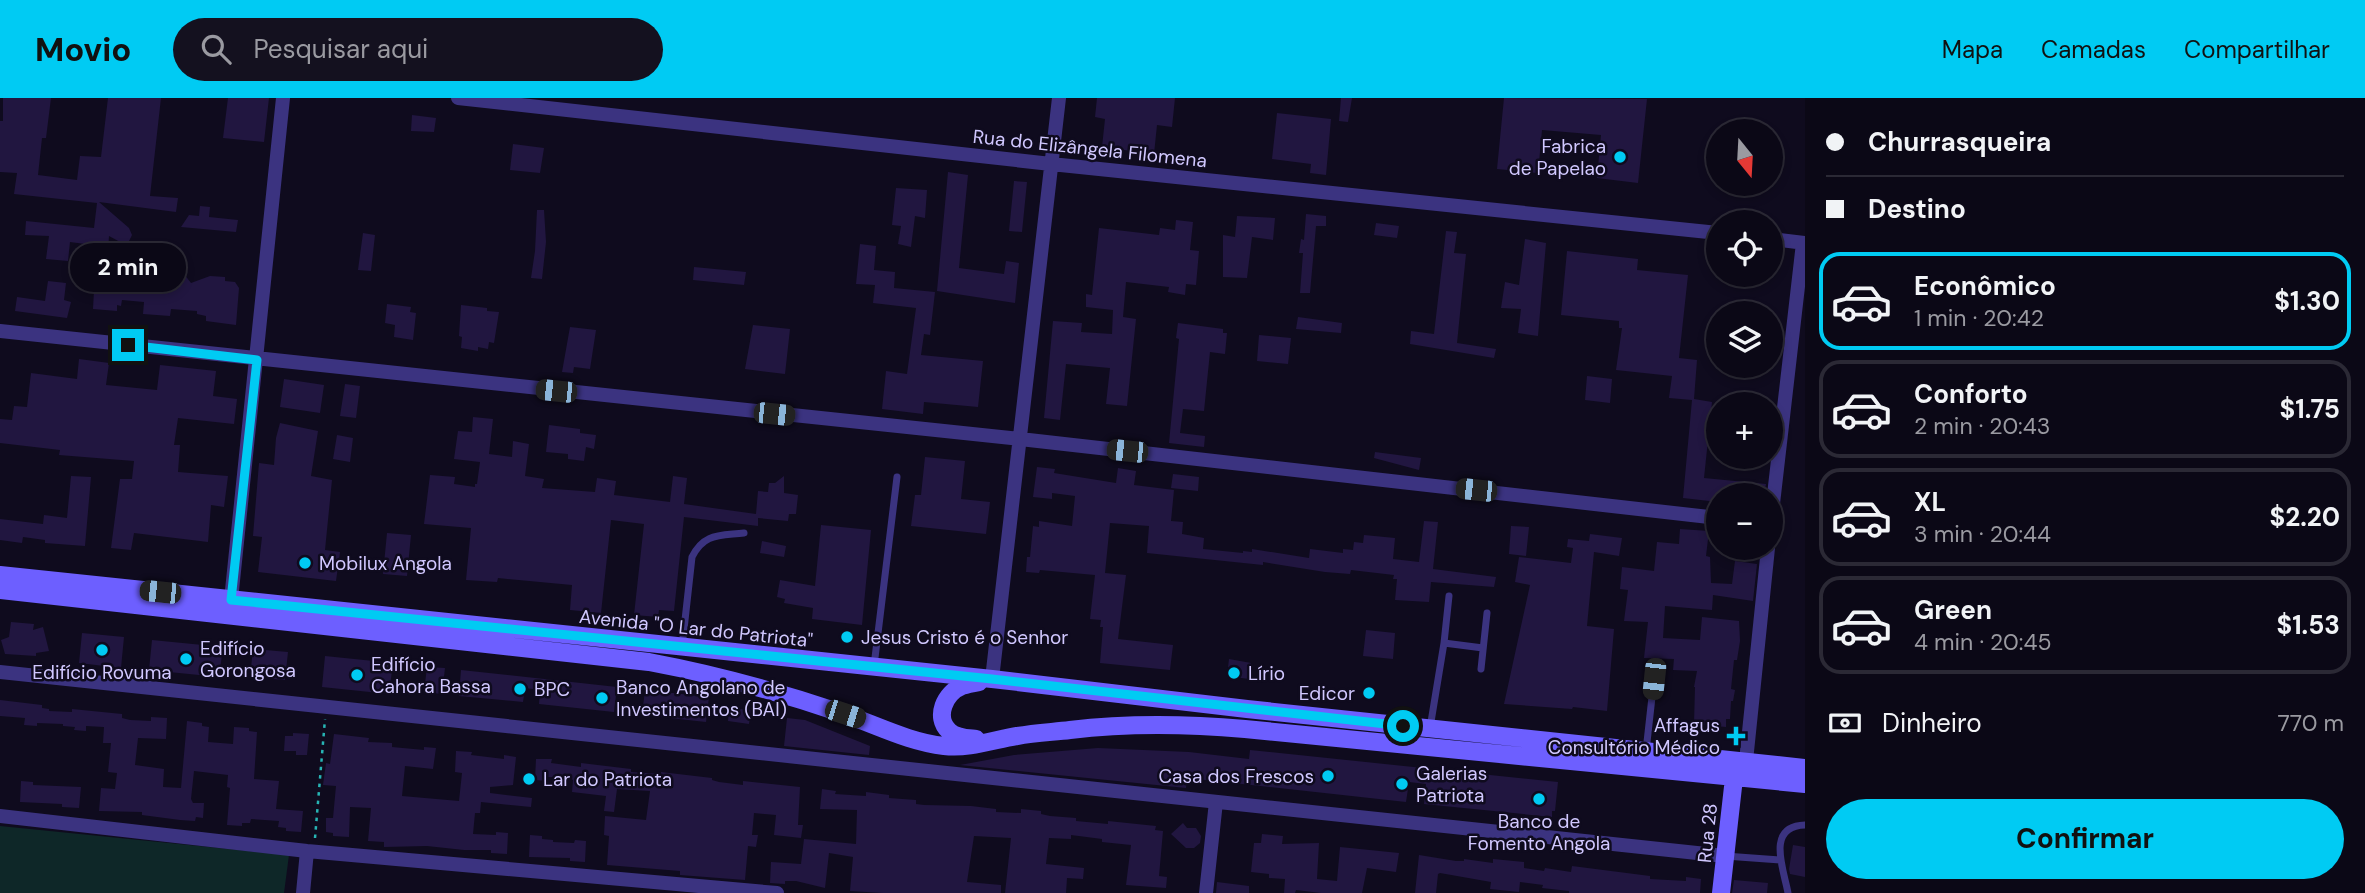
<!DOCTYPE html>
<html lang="pt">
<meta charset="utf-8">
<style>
:root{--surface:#0b0816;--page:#14111f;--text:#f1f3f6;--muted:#9a9aa1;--line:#2b2935;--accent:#00cbf3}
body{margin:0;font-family:"DM Sans",sans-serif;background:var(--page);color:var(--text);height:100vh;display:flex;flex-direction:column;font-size:26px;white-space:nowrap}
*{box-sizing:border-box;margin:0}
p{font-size:23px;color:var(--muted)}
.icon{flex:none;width:38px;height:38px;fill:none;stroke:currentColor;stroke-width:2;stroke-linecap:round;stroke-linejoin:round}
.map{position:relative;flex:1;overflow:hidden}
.sheet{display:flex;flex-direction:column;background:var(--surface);width:560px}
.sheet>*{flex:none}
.guide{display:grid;align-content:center;height:154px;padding:0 21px;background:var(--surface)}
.needle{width:46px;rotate:162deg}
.tools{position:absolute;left:1706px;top:21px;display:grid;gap:14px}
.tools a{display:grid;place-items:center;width:77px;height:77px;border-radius:50%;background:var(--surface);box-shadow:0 4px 10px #0003,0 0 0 2px var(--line);font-size:35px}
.end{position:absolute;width:32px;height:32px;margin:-16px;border:9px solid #00cbf3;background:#111;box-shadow:0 0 0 4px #111}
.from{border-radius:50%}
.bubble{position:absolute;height:49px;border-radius:24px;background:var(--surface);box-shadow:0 4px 10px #0003,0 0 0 2px var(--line);font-size:23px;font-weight:700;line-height:49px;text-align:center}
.car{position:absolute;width:21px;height:42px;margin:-21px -10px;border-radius:9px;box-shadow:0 0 5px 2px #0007;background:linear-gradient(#222 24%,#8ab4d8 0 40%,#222 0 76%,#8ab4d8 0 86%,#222 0)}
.guide b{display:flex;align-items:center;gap:24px;height:66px;font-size:26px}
.guide b+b{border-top:2px solid var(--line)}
.guide i{width:18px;height:18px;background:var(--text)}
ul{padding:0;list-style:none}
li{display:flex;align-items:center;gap:21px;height:98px;margin:0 14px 10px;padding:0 7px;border:4px solid var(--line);border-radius:21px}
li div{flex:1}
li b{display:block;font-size:26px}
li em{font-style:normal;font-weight:700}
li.current{border-color:var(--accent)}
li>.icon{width:63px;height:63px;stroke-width:1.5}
.pay{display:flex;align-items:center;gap:18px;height:77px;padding:0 21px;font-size:26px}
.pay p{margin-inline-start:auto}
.action{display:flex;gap:14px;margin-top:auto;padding:14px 21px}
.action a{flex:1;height:80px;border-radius:42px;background:var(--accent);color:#111;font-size:28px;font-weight:700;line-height:80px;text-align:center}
header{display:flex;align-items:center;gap:42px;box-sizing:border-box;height:98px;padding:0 35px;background:var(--accent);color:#111}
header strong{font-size:33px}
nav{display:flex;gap:38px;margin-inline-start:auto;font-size:24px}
.search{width:490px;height:63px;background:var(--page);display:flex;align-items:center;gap:18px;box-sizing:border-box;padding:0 24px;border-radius:38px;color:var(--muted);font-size:26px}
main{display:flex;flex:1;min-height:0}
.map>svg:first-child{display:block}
</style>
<header>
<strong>Movio</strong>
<div class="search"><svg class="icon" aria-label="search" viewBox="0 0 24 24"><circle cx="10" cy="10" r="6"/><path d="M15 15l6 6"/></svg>Pesquisar aqui</div>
<nav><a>Mapa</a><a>Camadas</a><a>Compartilhar</a></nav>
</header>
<main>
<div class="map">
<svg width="1805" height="795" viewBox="0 0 1805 795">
<rect width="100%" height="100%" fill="#0f0b1e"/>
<path fill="#0e2728" d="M0,728L289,757L284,795H0Z"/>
<path fill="#211640" d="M3,0H51L46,40H42L38,77L77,82L80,58L101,59L108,0H161L150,98L178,100L176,114L99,104L129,130L132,137L129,143L122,145L109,138L108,153L92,151L93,147L70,144L68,163L46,161L49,138L25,137L26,123L94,130L97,105L14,96L17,75L0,74V23H3Z
M228,0H269L264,44L223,40Z
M1097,0H1175L1172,29L1157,27L1154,56L1102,49L1105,21L1095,19Z
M1341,0H1352L1348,24L1339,23Z
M1504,0L1647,1L1638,85L1597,80L1601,37L1542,32L1538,75L1497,71Z
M1277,15L1331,21L1326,77L1310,75L1311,66L1272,61Z
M412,17L436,20L434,34L411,33Z
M513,46L544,50L540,75L510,72Z
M948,74L968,77L959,170L1004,176L1006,163L1019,165L1015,205L937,193Z
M1014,83L1027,84L1022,134L1009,133Z
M896,90L927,92L925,120L915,118L911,149L898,146L901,128L892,127Z
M200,108L210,109L209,119L238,122L236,134L181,129L189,117L199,118Z
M537,112H544L546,144L542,181L531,180L535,153Z
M1306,116L1326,118V128H1316L1310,195H1300L1303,155H1299L1301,141L1304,142Z
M1237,118L1275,120L1273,142L1252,139L1247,180L1223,179V137L1235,139Z
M1176,122L1193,124L1190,152L1199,153L1196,187L1186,186L1185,197L1168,194L1169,189L1126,184L1123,219L1136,221L1127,308L1106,306L1110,270L1066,266L1060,322L1044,320L1053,223L1082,225L1081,234L1112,236L1113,212L1086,209V196L1092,197L1099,130L1159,137L1160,130L1175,132Z
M1376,125L1399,128L1397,140L1374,137Z
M1446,133L1457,134L1454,155L1466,156L1457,245L1496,251L1494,260L1410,246L1411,233L1434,236Z
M363,135L375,137L371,173L358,172Z
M1525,141L1546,145L1538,238L1518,235L1521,211L1501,210L1505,184L1519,187Z
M860,146L876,148L874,172L895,174L894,190L935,194L930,237L924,236L921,257L983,263L978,309L924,304L923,316L882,311L886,273L907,276L916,210L873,205L875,187L856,186Z
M1567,153L1638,161L1637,172L1688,177L1679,260L1697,262L1694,301L1712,304L1704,380L1766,386L1764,397H1718V404L1683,400L1692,302L1669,300L1672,278L1616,272L1622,230H1619V223L1561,217Z
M114,168L130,170L139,180L153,174L173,173L184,176L191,185L210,178L225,179V183L235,184L239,190L236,227L206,223V218L197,216V213L171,211L170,218L143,216L144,204L122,202L121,208L117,207V213L93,211L95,174Z
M694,169L746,174L744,187L693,182Z
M48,183L66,185L64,202L71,204L67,220L15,213L17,199L45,203Z
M387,206L411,209L410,214L416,215L413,242L394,239L395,227L385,225Z
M461,207L487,210V213L499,214L494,245L489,244L488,251L478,249V253L461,250L462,239L459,238Z
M1298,219L1342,225L1341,235L1296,231Z
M1178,225L1223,231V235H1227L1225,256L1210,254L1204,313L1183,311L1180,335L1205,338L1204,349L1169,345L1179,241L1176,240Z
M753,227L790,231L785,276L745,271Z
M570,229L596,232L590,271L574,269L573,275L562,274Z
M1259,237L1291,240L1288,266L1257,263Z
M79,261L109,265L106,287L157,292L160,267L216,273L213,298L237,301L234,326L178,320L174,347H180L178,374L228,378L224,409L211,407L208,444L134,435L131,452L111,450L120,381H132L134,363L59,357L60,352L0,345V321L12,322L14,308L27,309L31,275L77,281Z
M1587,278L1612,281L1610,305L1585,302Z
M284,281L324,287L320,315L280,309Z
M345,286L360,288L356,320L340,318Z
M473,319L493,321L489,356L512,359L513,343L529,346L525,378L544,381L542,390L595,394L597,380L616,383L614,397L670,404L673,378L687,380L684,406L756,416L758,393L768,394L769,385H775L784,378V395L798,397L796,416H789L788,423L758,420V428L684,419L674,513L659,512L658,519L634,517L644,426L611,422L601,515L570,512L572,487L498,480L497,484L466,482L471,430L424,426L430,377L455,379L454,386L475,389V386H477L480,364L454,361L458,333L472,334Z
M280,325L318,333L311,378L332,382L325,452L340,454L336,483L258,474L262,439L253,438L259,365L274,367L276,340Z
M549,327L580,331V335L596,337L594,351L586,349L584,363L568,361V356L546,354Z
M337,337L353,340L350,364L333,361Z
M1375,354L1421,360L1419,372L1374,360Z
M925,359L965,363L961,401L990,404L986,436L911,428L915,397H921Z
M1037,369L1055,371L1054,375L1116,385L1118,370L1136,373L1134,387L1174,392L1171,423L1183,424L1182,436L1204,440L1203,451L1243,455V453L1252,454V451L1309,460L1310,451L1343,455V451L1353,452L1354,444L1363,445L1364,437L1395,440L1393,461L1419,464L1424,423L1438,424L1433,471L1496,479L1494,489L1431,484L1429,504L1395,502L1397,481H1393L1394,477L1351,472L1350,476L1325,474L1263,464V467L1147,455L1149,428L1110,425L1105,475L1126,477L1118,541L1173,547L1170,572L1100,565L1103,529H1100L1101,522L1090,521L1095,477L1040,472L1039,475L1026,474L1027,459H1030L1033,428L1039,429V423L1072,428L1075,398L1052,395V401L1033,399Z
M1173,376L1199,379L1198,393L1171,390Z
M71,378L91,379L85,448L45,445V442L23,439L22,445L0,442V421L43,426L44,417L67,420Z
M821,427L871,432L862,527L812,521L813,510L784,505L785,501L777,499L780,482L815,488Z
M1511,428L1529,429L1526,458L1509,456Z
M1680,431L1709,433L1706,458L1710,459L1711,485L1732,486L1735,463L1757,466L1753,503L1713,497L1712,512L1665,508L1663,540L1700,542L1702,519L1739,523L1740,543L1737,562H1734L1731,591L1735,592L1733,603H1731L1730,621H1726V629L1694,626L1695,589H1694L1697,573L1673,572L1674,561L1644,560L1648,524L1624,523L1628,492L1620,491L1622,469L1654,473L1657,444L1679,446Z
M387,435L411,437L407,478L383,476Z
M1590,436L1622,440L1619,458L1594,454L1587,528L1614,531L1607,613L1573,609L1572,611L1504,606L1530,487L1515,484L1519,459L1571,465L1573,450L1567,449L1568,441L1589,443Z
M762,443L786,448L784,459L760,455Z
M11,524L34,526L33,532L43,529L49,553L36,555V558L5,556L1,542L9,539Z
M1366,532L1395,535L1393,561L1363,558Z
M82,535L124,539L121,570L79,565Z
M152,542L223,549L219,579L149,572Z
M253,551L288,554L285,582L250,579Z
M325,558L393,565L389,596L322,589Z
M1229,561L1251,565L1249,581L1227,578Z
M427,569L445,570L442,596L424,594Z
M461,572L617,589L614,614L539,606L540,592L525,590L523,604L459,598Z
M645,592L709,599L706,624L642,617Z
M0,602L42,607V610L49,611V613L72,614V611L122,616V620L130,622L151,623V619L167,620L166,641L138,640L135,667L164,671L163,689L181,690L187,623L202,625V628L209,629L208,644L233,646L234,629L249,630V633L257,634L254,681L279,683L276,711L303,713L301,734L286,733V730L278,729L279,723L251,721L250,725H242V728L227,727L230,690L227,689L228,677L194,673L191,701L193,705H204L203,720L196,719L195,723L180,722L142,717V714L99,713L101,690L115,691L117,675L108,674L111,645H103L104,629L86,628V633L74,632L75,629L63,628V626L37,625V628L24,627L25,620L0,618Z
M729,610L751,612L749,626L728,623Z
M787,620L805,622L870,648L869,657L784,648Z
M293,635L309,636L307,657H296V653H284L285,638H293Z
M334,636L369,640L368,644L392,645V649L424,652V649L436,650L433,671L405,668L402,698L459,703L462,675L455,674L456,653L472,654L471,657L504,661V657L516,659L513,687L490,689V695L532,700L531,709L481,704L480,715H475L473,736L496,737V734L508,735L507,756L491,755V752H464L427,748L384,749V744L368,743L371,710L350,709L349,739L333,738V735L326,734V720H333L336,688L323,687L326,665L330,666Z
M1098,650L1189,654L1249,661L1250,652L1558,684L1555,713H1552V719L1424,706L1426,686L1409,684L1406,704L1187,680L1186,690L960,667L1014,657Z
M536,661H552L551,665L581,669V665L631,671V674L661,676V674L712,680V682L719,684L743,687V683L800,689L798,727H803L801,740L774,737L776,717L754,715L752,737H758L756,749L748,748L745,782L680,777V773L607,767L609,738L604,737L605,718L646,722L650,693L617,691L614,714L604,713L606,698L572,694L573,682L570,680L547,679V683L535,682Z
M21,683L33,684V687L81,689L79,710L62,709V706L20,704Z
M822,691L836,693L835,696L866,698V694L889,697V700L916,702V706L924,707L971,708L996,711V714L1021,715V711L1041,713V716L1050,718L1076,720V723L1108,726V723L1156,728L1155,732L1163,733L1159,778L1167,779L1166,790L1126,787L1131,747L1102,744V741L1071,737V741L1049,740L1046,766L1084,770L1083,781L1067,780L1066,795H1005L1011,740L974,738L967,784L1001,787V795H883L850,793L853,759L829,755L825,790L796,783H785V786L770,785L771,764L801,766L804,741L856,746L857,712L820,711Z
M1183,725L1187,730H1196L1201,738L1200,745L1194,750H1186L1171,736Z
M1262,736L1283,738L1282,746L1319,745L1317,781L1337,783L1340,749L1399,755L1396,774L1367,770L1362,795H1321L1296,792L1295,795H1284L1285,781L1269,780V776L1251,774L1254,745H1261Z
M530,737L542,738V741L553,742V744L574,745L575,742L586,743L585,764L570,763V760L529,759Z
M1793,747L1805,749V779L1790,776L1789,771Z
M1419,757L1456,763H1464V761L1493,765V761L1524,764V770L1544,773L1545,770L1571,774L1572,768L1650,778V781L1686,783V779L1701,781L1700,795H1569V793L1542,790L1543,787L1520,784L1519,794L1490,791L1491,784L1440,775L1438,776L1436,795H1415Z
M1734,782L1768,785L1767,795H1732Z
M1217,784L1249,788V795H1216Z"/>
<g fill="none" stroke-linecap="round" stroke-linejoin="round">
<path stroke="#27b4b4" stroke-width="2.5" stroke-dasharray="3.5 5" stroke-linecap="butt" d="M315,740L325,621"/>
<path stroke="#3b3380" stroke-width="7" d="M1444,545L1483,550
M682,549L692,459C704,435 719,438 744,435
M874,568L897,379
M1481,571L1487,515
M1430,630L1444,545L1449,498
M1646,653L1654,581
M1725,758L1781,762
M1788,795C1784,772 1765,728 1805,727"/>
<path stroke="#3b3380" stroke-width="14" d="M458,0L1051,66L1718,135
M1771,141L1805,145
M0,233L1020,341L1718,420
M1771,423L1803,145
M231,502L283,0
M0,574L1725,758
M992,581L1059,0
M1746,663L1768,450
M0,718L307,753L777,795
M303,795L307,753
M1206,795L1216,704"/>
<path stroke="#6d5fff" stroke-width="18" d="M0,477L992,581L1247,611L1805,670
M0,492L649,564C713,576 776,593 838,614C873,625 907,644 944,648C969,651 993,642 1017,638C1035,635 1053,634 1070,632C1129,625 1186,626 1245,631L1805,686
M976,641C968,640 956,640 949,633C934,619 945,595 962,588C967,586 973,585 979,584
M1721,795L1734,680"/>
</g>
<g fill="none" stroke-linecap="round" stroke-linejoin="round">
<path stroke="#00cbf3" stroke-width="9" d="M128,247L257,262L231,502L992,581L1403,628"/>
</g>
<g fill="#00cbf3" stroke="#0f0b1e" stroke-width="2.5">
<circle cx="1620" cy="59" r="7"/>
<circle cx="305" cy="465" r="7"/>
<circle cx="847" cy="539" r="7"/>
<circle cx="102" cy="552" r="7"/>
<circle cx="186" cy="561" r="7"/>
<circle cx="1234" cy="575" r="7"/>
<circle cx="357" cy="577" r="7"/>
<circle cx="520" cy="591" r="7"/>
<circle cx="1369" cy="595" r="7"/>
<circle cx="602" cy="600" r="7"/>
<path d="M1732.5 627.5h7v7h7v7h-7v7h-7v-7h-7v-7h7z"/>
<circle cx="1328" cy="678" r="7"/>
<circle cx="529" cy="681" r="7"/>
<circle cx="1402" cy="686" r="7"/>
<circle cx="1539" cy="701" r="7"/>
</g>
<g text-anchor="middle" stroke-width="5" stroke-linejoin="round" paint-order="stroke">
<g font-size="19" fill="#d1c8ff" stroke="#0f0b1e" text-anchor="start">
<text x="1606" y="55" text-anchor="end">Fabrica<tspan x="1606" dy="22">de Papelao</tspan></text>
<text x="319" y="472">Mobilux Angola</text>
<text x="861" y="546">Jesus Cristo é o Senhor</text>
<text x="200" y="557">Edifício<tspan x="200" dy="22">Gorongosa</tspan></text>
<text x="371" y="573">Edifício<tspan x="371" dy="22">Cahora Bassa</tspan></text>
<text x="102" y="581" text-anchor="middle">Edifício Rovuma</text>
<text x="1248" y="582">Lírio</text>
<text x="616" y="596">Banco Angolano de<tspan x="616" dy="22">Investimentos (BAI)</tspan></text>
<text x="534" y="598">BPC</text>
<text x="1355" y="602" text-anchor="end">Edicor</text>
<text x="1720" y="634" text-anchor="end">Affagus<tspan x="1720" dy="22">Consultório Médico</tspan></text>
<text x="1416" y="682">Galerias<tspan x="1416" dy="22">Patriota</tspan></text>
<text x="1314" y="685" text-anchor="end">Casa dos Frescos</text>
<text x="543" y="688">Lar do Patriota</text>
<text x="1539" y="730" text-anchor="middle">Banco de<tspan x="1539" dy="22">Fomento Angola</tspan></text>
</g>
<g font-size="19" fill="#d1c8ff" stroke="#0f0b1e">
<text transform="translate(1090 50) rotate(6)" y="7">Rua do Elizângela Filomena</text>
<text transform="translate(696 530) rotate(6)" y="7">Avenida "O Lar do Patriota"</text>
<text transform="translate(1707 735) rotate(-84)" y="7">Rua 28</text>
</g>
</g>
</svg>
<div class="tools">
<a><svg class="needle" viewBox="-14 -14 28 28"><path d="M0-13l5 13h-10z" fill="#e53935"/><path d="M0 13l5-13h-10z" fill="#9a9aa1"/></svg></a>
<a><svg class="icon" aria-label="locate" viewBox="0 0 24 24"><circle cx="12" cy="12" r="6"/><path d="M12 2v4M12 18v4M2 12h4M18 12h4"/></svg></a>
<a><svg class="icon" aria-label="layers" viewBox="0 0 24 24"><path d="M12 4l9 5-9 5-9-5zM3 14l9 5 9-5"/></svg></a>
<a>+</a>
<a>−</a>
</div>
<i class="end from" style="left:1403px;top:628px"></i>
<i class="end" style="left:128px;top:247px"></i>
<div class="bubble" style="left:70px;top:145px;width:116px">2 min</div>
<i class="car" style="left:556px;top:293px;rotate:276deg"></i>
<i class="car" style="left:774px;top:316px;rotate:96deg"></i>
<i class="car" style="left:1127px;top:353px;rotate:276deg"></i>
<i class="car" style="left:1476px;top:392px;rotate:276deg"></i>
<i class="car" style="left:160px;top:494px;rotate:276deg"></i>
<i class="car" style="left:1654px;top:581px;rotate:186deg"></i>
<i class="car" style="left:845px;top:616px;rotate:108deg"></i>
</div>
<section class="sheet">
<div class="guide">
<b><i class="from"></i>Churrasqueira</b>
<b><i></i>Destino</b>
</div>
<ul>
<li class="current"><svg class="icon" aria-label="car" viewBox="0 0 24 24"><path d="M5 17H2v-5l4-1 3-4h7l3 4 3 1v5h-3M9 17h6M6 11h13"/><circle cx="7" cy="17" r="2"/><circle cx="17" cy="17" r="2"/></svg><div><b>Econômico</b><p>1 min · 20:42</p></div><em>$1.30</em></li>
<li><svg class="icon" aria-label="car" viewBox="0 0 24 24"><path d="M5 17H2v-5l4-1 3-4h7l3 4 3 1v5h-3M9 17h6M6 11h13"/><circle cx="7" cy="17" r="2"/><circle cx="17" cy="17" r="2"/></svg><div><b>Conforto</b><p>2 min · 20:43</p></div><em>$1.75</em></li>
<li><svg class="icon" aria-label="car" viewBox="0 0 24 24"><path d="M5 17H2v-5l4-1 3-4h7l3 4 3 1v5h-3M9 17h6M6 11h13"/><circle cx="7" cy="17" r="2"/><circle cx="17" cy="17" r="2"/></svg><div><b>XL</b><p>3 min · 20:44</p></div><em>$2.20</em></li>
<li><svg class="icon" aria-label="car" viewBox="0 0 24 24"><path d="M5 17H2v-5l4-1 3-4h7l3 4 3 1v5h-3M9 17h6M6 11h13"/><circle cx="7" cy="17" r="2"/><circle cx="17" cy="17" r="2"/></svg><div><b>Green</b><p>4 min · 20:45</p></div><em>$1.53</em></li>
</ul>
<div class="pay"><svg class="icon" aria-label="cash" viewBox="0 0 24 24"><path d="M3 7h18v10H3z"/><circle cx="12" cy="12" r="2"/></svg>Dinheiro<p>770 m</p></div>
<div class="action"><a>Confirmar</a></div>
</section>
</main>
